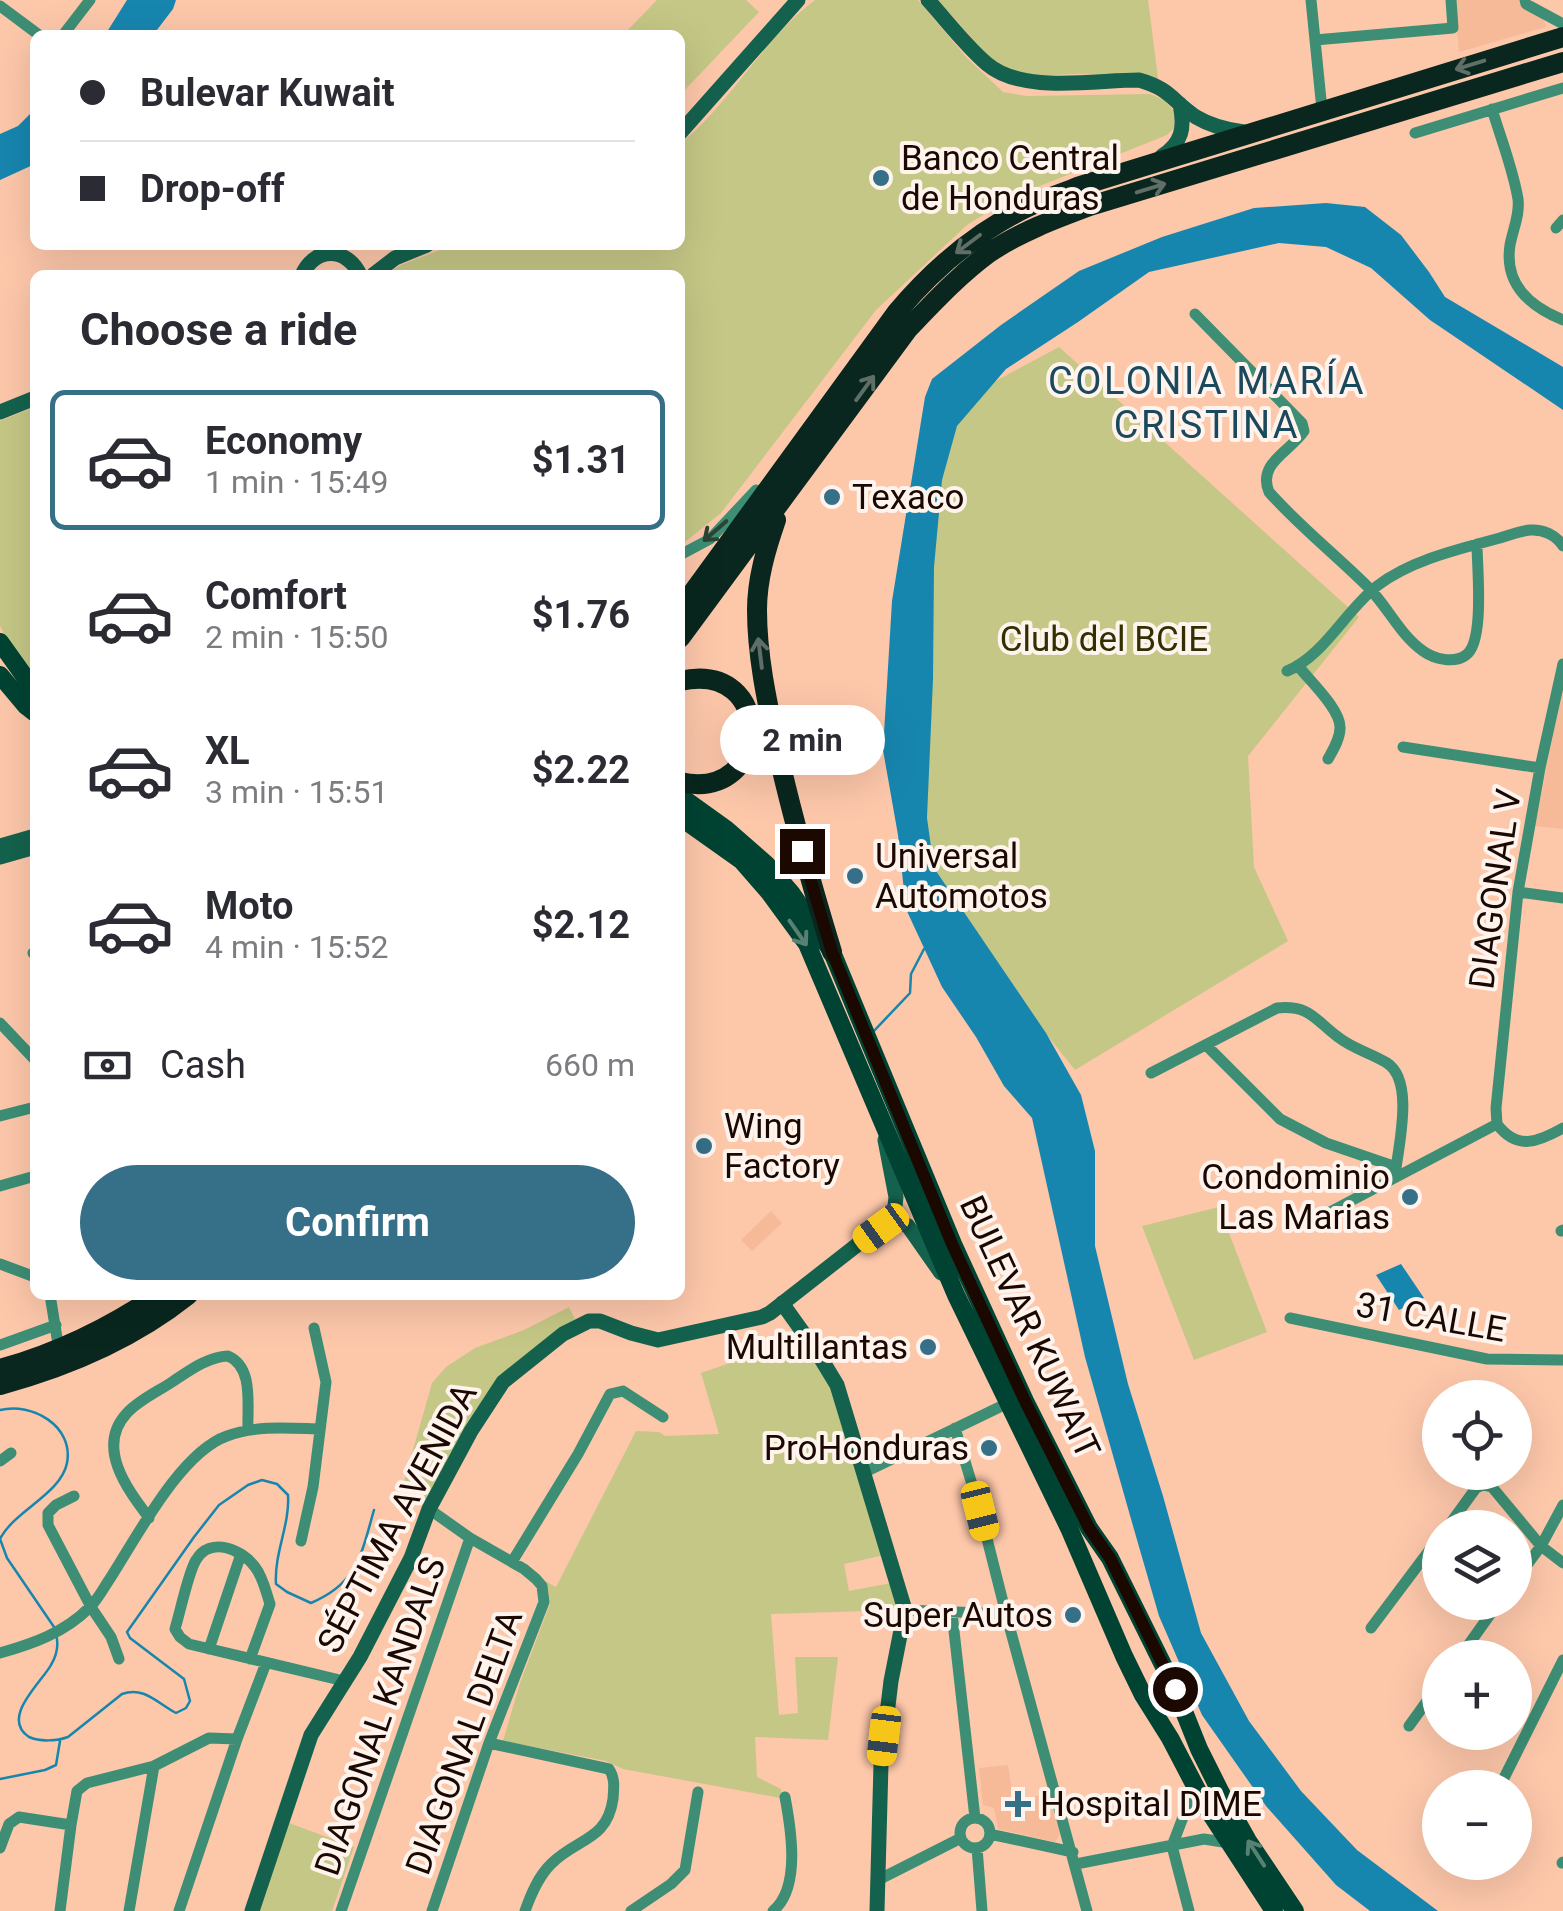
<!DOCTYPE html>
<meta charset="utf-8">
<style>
:root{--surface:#fff;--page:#f2f2f3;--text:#2b2b33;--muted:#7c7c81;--line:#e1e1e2;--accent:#366f88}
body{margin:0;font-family:Roboto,sans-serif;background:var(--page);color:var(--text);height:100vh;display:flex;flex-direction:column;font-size:38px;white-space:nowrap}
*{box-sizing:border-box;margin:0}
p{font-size:32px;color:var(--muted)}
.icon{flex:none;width:55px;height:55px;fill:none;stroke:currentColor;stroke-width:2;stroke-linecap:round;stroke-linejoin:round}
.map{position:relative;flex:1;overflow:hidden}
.sheet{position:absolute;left:30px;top:270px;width:655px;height:1030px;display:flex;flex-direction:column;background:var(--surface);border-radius:15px;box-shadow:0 10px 40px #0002}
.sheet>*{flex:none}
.hud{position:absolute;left:30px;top:30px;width:655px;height:220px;border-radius:15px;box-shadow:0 10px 40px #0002;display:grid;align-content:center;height:220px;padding:0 50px;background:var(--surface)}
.controls{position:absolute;left:1422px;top:1380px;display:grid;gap:20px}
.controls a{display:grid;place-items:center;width:110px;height:110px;border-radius:50%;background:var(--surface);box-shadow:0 10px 40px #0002;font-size:50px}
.end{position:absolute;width:45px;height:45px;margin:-22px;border:12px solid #1a0801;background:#fff;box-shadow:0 0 0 5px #fff}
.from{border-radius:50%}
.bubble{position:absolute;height:70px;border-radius:35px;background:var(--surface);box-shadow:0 10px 40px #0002;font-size:32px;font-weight:700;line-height:70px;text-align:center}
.car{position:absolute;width:30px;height:60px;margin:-30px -15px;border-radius:12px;box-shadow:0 0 8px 2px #0007;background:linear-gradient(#f5c518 24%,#345 0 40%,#f5c518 0 76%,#345 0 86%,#f5c518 0)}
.hud b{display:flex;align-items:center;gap:35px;height:95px;font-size:38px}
.hud b+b{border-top:2px solid var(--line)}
.hud i{width:25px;height:25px;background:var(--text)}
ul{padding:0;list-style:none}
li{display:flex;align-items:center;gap:30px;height:140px;margin:0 20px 15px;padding:0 30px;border:5px solid transparent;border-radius:15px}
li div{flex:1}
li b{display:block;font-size:38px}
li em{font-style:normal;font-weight:700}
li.on{border-color:var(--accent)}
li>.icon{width:90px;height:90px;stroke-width:1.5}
h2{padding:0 50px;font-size:45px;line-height:120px}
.pay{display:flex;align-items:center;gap:25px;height:110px;padding:0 50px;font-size:38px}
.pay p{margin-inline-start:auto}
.action{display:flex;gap:20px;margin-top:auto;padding:20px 50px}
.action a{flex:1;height:115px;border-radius:60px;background:var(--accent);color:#fff;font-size:40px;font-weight:700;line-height:115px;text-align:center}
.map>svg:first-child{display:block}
</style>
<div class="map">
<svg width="1563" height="1911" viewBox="0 0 1563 1911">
<rect width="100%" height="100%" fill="#fdc7aa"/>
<path fill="#f7ba99" d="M1454,0H1521L1542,14L1546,27L1459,52Z
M1563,685V829L1535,826Z
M771,1211L782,1223L752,1251L741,1240Z
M1008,1765L1014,1802L1049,1793L1060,1834L1055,1842L998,1829L994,1808L983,1805L979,1768Z"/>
<path fill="#c5c786" d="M657,0H746L759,12L680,95V35H623Z
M815,0H918L967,58L1003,92L1027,96L1150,94L1164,100L1174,111V128L1167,135L1010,198L967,225L876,310L721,513L680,546V275H385L401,265L453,245H680V144C731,103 762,40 815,0Z
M938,0H1148L1158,78L1078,74L1029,76L995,64Z
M1059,347L1359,617L1248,756L1254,867L1288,941L1075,1070L971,940L938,888L907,790L933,475L973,393Z
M35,407V679L8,642L0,626V421Z
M1219,1207L1267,1332L1194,1360L1142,1226Z
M569,1307L575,1319L498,1377L426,1501L403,1485L432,1383L446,1367L475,1348L524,1330Z
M800,1339L829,1378L885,1555L844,1564L849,1591L891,1583L898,1610L771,1614L779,1715L798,1713L795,1657H838L828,1740L755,1737L757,1777L781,1789V1798L623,1769L606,1761L503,1741L520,1683L550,1604L549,1592L545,1581L556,1587L636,1431L659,1432L665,1436L719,1434L701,1373Z
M289,1823L354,1847L332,1911H259Z"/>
<path fill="#1786af" d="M127,0H176L173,9L153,35H105Z
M35,109V164L0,180V134L18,126Z
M1326,203L1365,207L1401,235L1429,272L1445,297L1563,367V410L1430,320L1371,268L1326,247L1279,243L1149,272L1078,322L1006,369L957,426L942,480L934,567L933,679L927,818L934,868L1046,1033L1081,1095L1095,1151V1246L1128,1384L1163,1496L1201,1633L1249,1721L1301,1791L1357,1850L1438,1911H1370L1336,1885L1266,1806L1202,1715L1159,1616L1131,1519L1085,1357L1032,1118L1004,1086L976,1037L942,987L906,909L898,835L883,750L892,601L925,397L932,379L1001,325L1079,271L1162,237L1254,208Z
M1401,1264L1424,1298L1399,1310L1376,1275Z"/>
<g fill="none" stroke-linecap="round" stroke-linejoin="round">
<path stroke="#1786af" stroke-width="2.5" d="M872,1033L910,993L911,974L924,949
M0,1410C32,1402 74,1426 67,1463C61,1494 14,1511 0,1539L7,1558L54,1627
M56,1634C59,1645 57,1655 51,1665C41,1683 0,1718 29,1737C40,1742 57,1741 68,1737L122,1694C144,1686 157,1703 176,1713L186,1708L190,1701L184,1679L130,1638L127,1632L194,1537L219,1505L248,1485L262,1480L277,1484L288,1495C290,1525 274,1553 276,1584L287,1592L311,1603C358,1583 361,1555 374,1510
M0,1779L45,1770L56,1765L60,1741"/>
<path stroke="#3d8e75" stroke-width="11" d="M1311,0L1322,110
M1525,0L1526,4L1563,24
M0,6L39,35
M63,35L90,0
M1315,40L1453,28L1451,0
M1492,109C1501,139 1513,169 1518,199C1520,215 1513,229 1510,245C1504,284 1529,306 1563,320
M1415,133L1563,88
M1556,228L1563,220
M1195,314L1302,423L1304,431C1290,452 1257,463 1269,492C1299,526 1336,555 1368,587C1388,607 1400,635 1423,651C1434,659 1454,664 1466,655C1485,642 1477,567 1477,544
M680,555L710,539L756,490
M1299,667C1310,681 1341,710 1340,728C1340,739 1333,750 1328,759
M1287,671C1323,657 1346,610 1377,586C1411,560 1459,549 1500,538C1509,535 1520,531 1530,530C1543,529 1556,535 1563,546
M1403,747L1540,768
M1518,892L1563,898
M33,953L35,955
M0,1023L35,1060
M1206,1045L1280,1119L1326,1143L1396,1167
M1151,1073L1277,1008C1310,1005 1314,1019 1338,1037C1353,1049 1371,1053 1387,1063C1415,1081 1398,1147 1395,1176
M0,1116L35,1107
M1497,1124L1496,1108L1518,892L1540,768L1563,664
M0,1186L35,1176
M1307,1224L1497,1124C1517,1151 1538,1142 1563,1128
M1561,1231L1563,1230
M0,1264L35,1277
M50,1295L59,1350
M1290,1318L1487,1359L1563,1360
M0,1345L56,1325
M955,1428L980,1511L1006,1614L1087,1911
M0,1461L11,1453
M865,1472L1008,1403
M74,1496L56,1505L48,1513V1525L91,1607L111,1637L119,1659
M429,1509L470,1538L524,1569L536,1579L542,1586L544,1602L489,1743L432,1911
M149,1518C128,1490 95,1447 127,1413C139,1400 157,1392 172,1382C189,1371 207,1357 228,1356C254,1367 247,1405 248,1430
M1447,1528L1476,1488L1483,1485L1492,1487L1541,1546L1563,1563
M301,1541L313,1487L326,1382L314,1328
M512,1562L578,1454L610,1394L623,1391L663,1417
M1515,1581L1541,1546L1563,1505
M905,1610L1006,1614
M952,1613L975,1818
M1371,1628L1440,1536
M209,1649L241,1554
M0,1653C32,1644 64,1633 89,1608C98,1600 104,1587 111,1577C138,1535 181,1452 227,1436C257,1425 288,1428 319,1429
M1459,1658L1499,1602
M250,1659L270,1604C266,1592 263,1577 255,1567C242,1549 210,1536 196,1560C188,1573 180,1613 175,1629L180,1637L189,1644L344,1681
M1409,1726L1440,1683
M489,1743L609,1769C615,1778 614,1787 613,1799C607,1841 577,1838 551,1864C538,1877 531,1894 525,1911
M1499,1788L1563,1660
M960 1833a15 15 0 1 1 30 0a15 15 0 1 1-30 0Z
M990,1834L1073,1852
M1172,1846L1189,1911
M1172,1846L1195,1786
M0,1848L9,1824L19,1817L71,1825L77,1791L87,1783L154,1766L209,1738L237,1739
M977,1848L982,1911
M1562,1863L1563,1862
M1076,1864L1204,1839L1229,1843
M878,1880L961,1838
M60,1911L71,1825
M129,1911L154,1766
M179,1911L237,1739L266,1663
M341,1911L470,1538
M631,1911L671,1884L685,1870L698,1792
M773,1911C801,1888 791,1829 785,1797"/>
<path stroke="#14624d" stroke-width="15" d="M928,0C947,21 965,45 987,64C1022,94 1094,80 1139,80C1171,89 1172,101 1196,117C1211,126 1227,130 1244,132
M680,133L798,0
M1162,156C1182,143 1185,128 1180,104
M302,275C315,246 347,247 360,275
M373,275L395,258L427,245
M0,412L35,398
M0,846L35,836
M0,857L35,847
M881,1228L901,1223L908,1226L941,1273
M782,1303L817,1352L837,1385L905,1610L891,1681L881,1764L877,1911
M252,1911L311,1735L360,1657L411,1558L429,1509L471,1431L503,1382L563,1334L589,1321H600L631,1333L658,1340L762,1317L770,1313L889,1220L895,1206L896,1197L885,1140"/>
<path stroke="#004332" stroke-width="18" d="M0,642L35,691
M0,675L26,706L35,713
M680,796L726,829L766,864L792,894L832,952L953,1244L1025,1401L1089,1528L1110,1558L1175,1689L1199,1749L1221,1793L1248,1841L1295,1911
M680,817L742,861L769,892L807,944L956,1295L1069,1528L1124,1656L1143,1695L1170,1738L1205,1805L1274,1911"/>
<path stroke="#09271e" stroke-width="20" d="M776,520C766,549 757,579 757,610C757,658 768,706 778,753C793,820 812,886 832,952
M680,610L897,312C934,268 977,231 1030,206C1046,198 1064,193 1080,186L1563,37
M680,638L908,329C934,302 959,275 989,253C1020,232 1055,219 1090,206L1563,62
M680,681C776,659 773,803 680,782
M0,1369C58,1353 109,1328 158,1295
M0,1385C67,1367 134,1338 188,1295"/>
</g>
<defs><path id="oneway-shaft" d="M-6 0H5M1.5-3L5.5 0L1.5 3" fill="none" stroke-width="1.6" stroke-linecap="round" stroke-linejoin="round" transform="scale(2.5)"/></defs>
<g stroke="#5f6e66">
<use href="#oneway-shaft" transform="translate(1470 65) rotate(163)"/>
<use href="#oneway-shaft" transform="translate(1151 188) rotate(-17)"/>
<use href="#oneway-shaft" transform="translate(968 244) rotate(143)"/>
<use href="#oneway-shaft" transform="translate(865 388) rotate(-54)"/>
<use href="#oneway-shaft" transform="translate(760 653) rotate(-97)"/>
</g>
<use stroke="#2a4435" href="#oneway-shaft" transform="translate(715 531) rotate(139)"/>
<g stroke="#598173">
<use href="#oneway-shaft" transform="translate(798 933) rotate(55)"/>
<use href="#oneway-shaft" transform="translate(1256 1853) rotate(-123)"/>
</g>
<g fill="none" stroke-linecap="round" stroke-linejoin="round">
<path stroke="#1a0801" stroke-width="12" d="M802,851L832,952L952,1244L1025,1401L1089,1528L1110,1558L1175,1689"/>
</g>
<g fill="#366f88" stroke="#fef3ed" stroke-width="4">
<circle cx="881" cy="178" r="10"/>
<circle cx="832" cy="497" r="10"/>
<circle cx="855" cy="876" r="10"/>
<circle cx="704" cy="1146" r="10"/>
<circle cx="1410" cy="1197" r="10"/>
<circle cx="928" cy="1347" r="10"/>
<circle cx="989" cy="1448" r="10"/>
<circle cx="1073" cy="1615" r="10"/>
<path d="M1013 1789h10v10h10v10h-10v10h-10v-10h-10v-10h10z"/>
</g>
<g text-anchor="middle" stroke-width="8" stroke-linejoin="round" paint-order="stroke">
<g font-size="35" fill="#1a0801" stroke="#fef3ed" text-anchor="start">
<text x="901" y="170">Banco Central<tspan x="901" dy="40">de Honduras</tspan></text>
<text x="852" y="509">Texaco</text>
<text x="875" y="868">Universal<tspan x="875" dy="40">Automotos</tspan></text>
<text x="724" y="1138">Wing<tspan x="724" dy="40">Factory</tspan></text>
<text x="1390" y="1189" text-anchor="end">Condominio<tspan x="1390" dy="40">Las Marias</tspan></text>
<text x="908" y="1359" text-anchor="end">Multillantas</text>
<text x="969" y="1460" text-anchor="end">ProHonduras</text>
<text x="1053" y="1627" text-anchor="end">Super Autos</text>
<text x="1040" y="1816">Hospital DIME</text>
</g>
<g font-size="35" fill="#303000" stroke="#fef3ed">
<text x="1104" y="651">Club del BCIE</text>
</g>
<g font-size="35" fill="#1a0801" stroke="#fef3ed">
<text transform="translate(1495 889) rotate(-82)" y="12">DIAGONAL V</text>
<text transform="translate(1431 1317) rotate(10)" y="12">31 CALLE</text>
<text transform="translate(1030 1327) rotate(65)" y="12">BULEVAR KUWAIT</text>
<text transform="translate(397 1518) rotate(-62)" y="12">SÉPTIMA AVENIDA</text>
<text transform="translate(380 1716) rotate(-71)" y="12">DIAGONAL KANDALS</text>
<text transform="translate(464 1742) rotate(-70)" y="12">DIAGONAL DELTA</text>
</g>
<g font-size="38" letter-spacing="2.5" fill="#1a485c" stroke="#fef3ed">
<text x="1207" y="394">COLONIA MARÍA<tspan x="1207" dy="44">CRISTINA</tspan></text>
</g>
</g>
</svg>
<div class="controls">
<a><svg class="icon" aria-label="locate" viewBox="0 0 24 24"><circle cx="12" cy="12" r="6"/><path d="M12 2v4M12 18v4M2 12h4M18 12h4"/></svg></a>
<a><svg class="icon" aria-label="layers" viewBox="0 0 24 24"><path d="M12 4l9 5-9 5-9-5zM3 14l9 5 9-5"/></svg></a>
<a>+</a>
<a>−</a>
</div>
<i class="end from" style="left:1175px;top:1689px"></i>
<i class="end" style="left:802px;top:851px"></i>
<div class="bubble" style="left:720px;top:705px;width:165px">2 min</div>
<i class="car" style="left:881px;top:1228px;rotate:234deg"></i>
<i class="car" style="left:980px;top:1511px;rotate:166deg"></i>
<i class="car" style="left:884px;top:1736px;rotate:187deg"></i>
<div class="hud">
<b><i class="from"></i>Bulevar Kuwait</b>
<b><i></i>Drop-off</b>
</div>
<section class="sheet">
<h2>Choose a ride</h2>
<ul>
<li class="on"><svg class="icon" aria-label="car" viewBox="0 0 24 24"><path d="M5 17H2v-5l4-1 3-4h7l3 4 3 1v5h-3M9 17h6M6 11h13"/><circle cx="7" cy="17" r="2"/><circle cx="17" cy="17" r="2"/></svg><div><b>Economy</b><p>1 min · 15:49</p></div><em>$1.31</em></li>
<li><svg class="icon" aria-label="car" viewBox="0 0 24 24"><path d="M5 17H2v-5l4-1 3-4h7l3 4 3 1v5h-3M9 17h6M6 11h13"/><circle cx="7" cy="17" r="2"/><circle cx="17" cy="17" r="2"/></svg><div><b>Comfort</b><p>2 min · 15:50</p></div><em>$1.76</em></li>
<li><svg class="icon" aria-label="car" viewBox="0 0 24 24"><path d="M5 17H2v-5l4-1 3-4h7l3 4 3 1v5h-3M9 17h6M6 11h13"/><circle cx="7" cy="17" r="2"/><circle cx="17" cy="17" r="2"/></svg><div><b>XL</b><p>3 min · 15:51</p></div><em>$2.22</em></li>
<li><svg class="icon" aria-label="car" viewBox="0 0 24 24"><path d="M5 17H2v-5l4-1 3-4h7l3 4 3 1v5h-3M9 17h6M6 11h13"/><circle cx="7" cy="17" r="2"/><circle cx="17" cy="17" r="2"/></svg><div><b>Moto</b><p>4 min · 15:52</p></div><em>$2.12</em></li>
</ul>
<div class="pay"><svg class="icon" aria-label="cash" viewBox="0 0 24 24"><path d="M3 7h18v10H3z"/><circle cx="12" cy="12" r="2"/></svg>Cash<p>660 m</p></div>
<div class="action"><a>Confirm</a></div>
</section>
</div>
